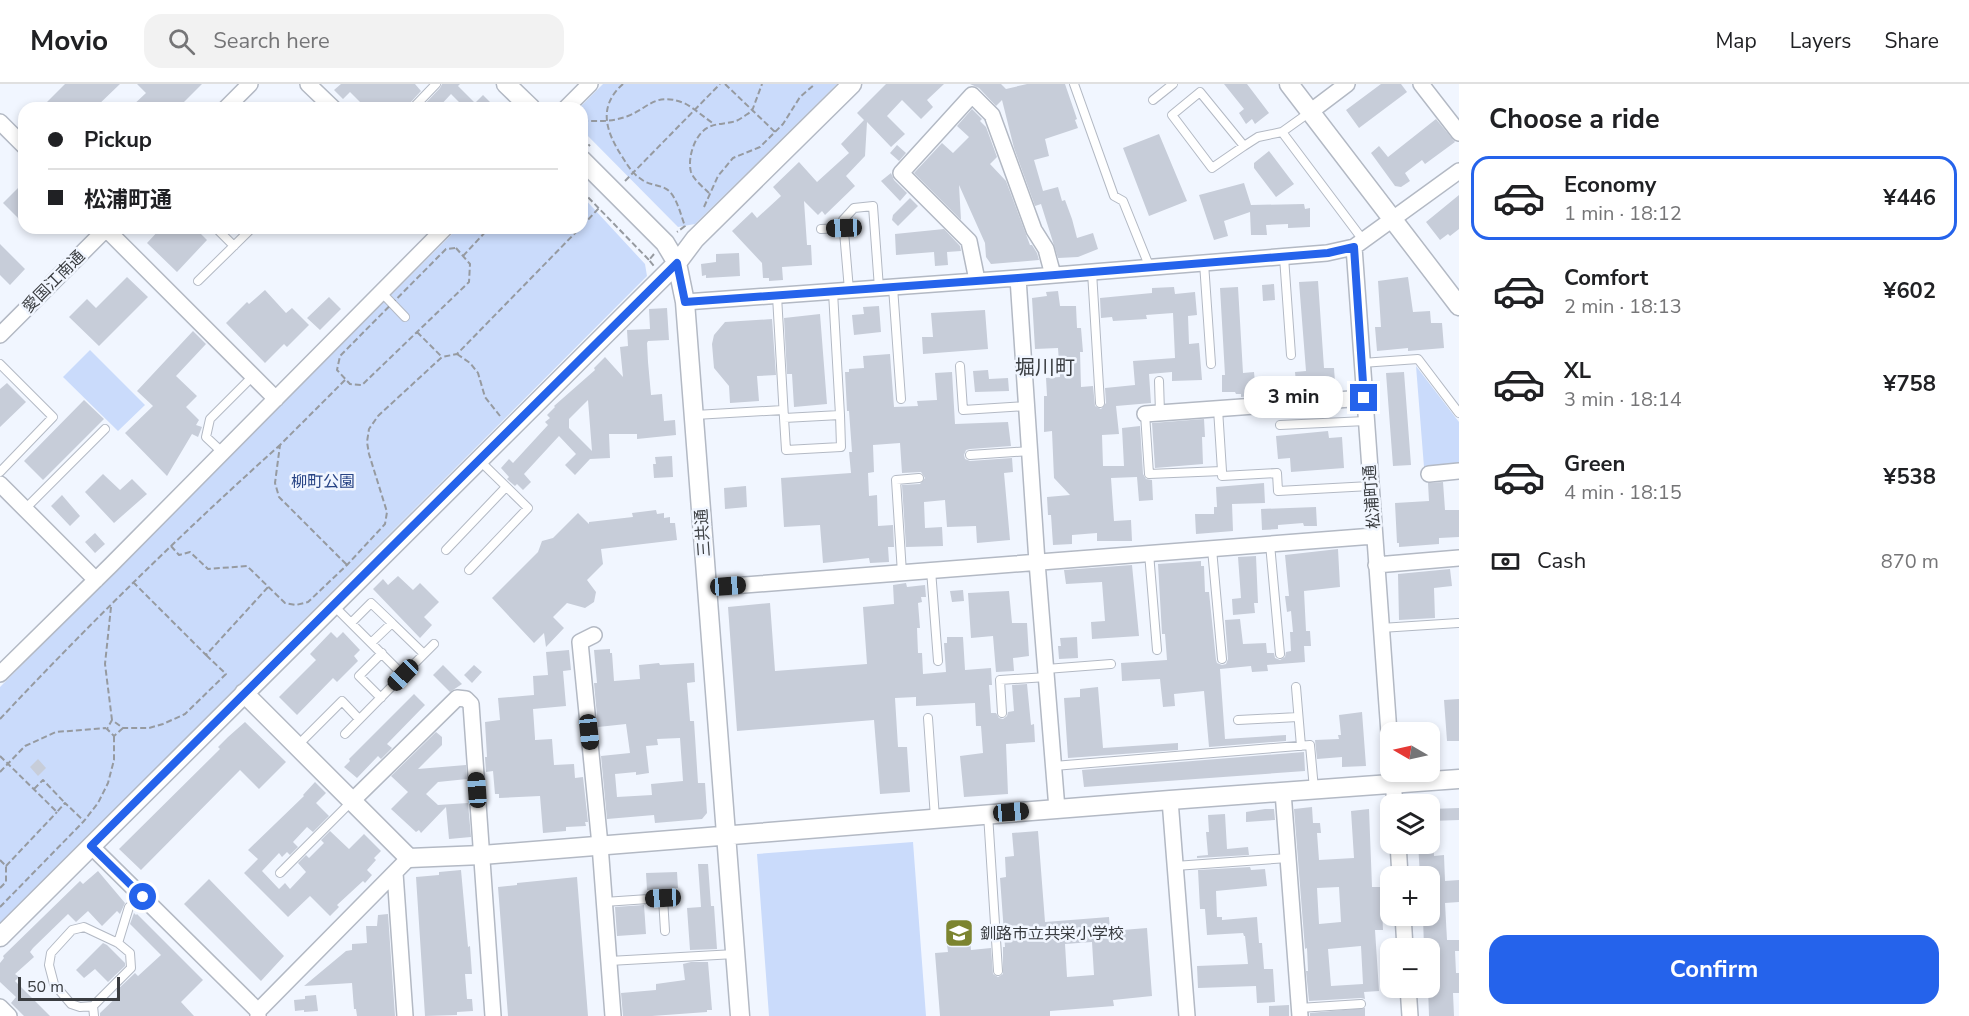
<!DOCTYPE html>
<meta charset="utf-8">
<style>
:root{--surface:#fff;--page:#f2f2f2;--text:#202124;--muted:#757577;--line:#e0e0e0;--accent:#2563eb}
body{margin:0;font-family:"Nunito Sans","Noto Sans JP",sans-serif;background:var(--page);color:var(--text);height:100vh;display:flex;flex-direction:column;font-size:22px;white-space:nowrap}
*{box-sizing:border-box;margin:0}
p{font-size:20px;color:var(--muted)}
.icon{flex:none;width:33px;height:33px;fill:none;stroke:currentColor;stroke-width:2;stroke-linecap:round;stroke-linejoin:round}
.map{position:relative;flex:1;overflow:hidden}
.details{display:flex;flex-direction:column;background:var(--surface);width:510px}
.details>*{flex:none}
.guide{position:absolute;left:18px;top:18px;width:570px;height:132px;border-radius:18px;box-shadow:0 3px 9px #0003;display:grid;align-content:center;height:132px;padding:0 30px;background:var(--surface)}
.needle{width:39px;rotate:279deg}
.controls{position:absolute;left:1380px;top:638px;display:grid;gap:12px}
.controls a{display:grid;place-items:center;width:60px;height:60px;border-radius:12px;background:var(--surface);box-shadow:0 3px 9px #0003;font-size:30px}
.scale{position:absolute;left:18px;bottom:15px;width:102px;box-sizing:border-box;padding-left:6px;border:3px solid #3a3d41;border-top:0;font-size:16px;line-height:21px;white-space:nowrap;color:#3a3d41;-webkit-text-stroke:4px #f1f6ff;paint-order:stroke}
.end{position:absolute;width:27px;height:27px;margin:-14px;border:8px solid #2563eb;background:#fff;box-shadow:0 0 0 3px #fff}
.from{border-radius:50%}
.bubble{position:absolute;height:42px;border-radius:18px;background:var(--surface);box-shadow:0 3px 9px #0003;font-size:20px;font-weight:700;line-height:42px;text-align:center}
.car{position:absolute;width:18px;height:36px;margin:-18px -9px;border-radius:8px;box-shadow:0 0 4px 2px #0007;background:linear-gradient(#222 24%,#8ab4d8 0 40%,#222 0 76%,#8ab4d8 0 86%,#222 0)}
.guide b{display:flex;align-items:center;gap:21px;height:57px;font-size:22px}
.guide b+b{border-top:2px solid var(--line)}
.guide i{width:15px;height:15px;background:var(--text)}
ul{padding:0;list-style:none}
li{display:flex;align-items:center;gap:18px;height:84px;margin:0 12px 9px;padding:0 18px;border:3px solid transparent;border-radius:18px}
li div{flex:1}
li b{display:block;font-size:22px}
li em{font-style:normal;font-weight:700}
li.current{border-color:var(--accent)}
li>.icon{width:54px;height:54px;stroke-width:1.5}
h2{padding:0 30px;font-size:27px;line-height:72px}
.pay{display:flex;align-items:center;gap:15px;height:66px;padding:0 30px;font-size:22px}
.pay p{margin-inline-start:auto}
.button{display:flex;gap:12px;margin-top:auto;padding:12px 30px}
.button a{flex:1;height:69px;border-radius:18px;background:var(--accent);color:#fff;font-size:24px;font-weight:700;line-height:69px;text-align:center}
header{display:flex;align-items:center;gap:36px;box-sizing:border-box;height:84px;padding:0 30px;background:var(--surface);border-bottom:2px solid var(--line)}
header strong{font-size:28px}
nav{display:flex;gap:33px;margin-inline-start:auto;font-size:21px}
.search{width:420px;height:54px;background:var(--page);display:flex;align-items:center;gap:15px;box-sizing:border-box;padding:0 21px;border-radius:18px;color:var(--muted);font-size:22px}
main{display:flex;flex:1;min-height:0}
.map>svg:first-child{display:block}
</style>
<header>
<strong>Movio</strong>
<div class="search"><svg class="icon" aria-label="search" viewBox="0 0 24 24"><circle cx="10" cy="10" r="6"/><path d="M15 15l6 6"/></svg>Search here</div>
<nav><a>Map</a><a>Layers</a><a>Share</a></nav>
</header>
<main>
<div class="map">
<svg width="1459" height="932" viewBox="0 0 1459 932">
<rect width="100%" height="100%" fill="#f1f6ff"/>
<path fill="#cadbfb" d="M603,0H837L695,140L678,143L582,46V24H579Z
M582,112L645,180L647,192L0,840V603L458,144H582Z
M90,266L145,321L118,347L63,293Z
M1416,282L1459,338V381L1424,383Z
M913,758L926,932H769L757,770Z"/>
<path fill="#c7cdd9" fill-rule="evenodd" d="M65,0H120L95,24H41Z
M137,0H202L178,24H130L146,9Z
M341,0H415L421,7L409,20L407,24H366L350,8L343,15L334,6Z
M442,0H460L458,2L475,19L483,11L496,24H465L451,10L438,24H421L440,4Z
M886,0H944L927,16L933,23L921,35L902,16L887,32L905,50L891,63L867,38L865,72L846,92L855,102L825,131L822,127L818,131L804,117L807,161H811L812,181L782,183L783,196L769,197V194H763L762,179L732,147L752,128L757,134L781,112L773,103L799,78L817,98L849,69L841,60L864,36L857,29Z
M970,0H1001L1006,5L1027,0H1065L1077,35L1075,36L1078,44L1045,55L1049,72L1034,76L1043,107L1058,103L1062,117L1065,116L1072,135L1077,154L1093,149L1098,165L1078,173L1058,174L1041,120L1035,122L1014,64L1002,16L996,22L979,4Z
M1224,0H1247L1269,29L1255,40L1252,35L1246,40L1239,29L1244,25Z
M1381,0H1401L1407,8L1359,44L1346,26Z
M972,25L982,35L980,37L986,43L997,73L990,80L1006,97L1030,161H1032L1037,169L1039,176L991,180L986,173L985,159L959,101L961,136L914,89L942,59L953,69L969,53L957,42Z
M1436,35L1455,58L1425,80L1422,76L1405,89L1410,97L1401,103L1395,102L1371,69L1379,62L1388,73Z
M1159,50L1187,117L1149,132L1123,64Z
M897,61L906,69L899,77L890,69Z
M1269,67L1294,100L1276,113L1254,84V79Z
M891,89L894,96L907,109L900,117L881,97Z
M24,98V140L3,119Z
M1244,99L1251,121L1304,120L1305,125L1310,124V143L1288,144V140L1266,141L1267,151H1251L1250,128L1224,137L1228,152L1214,156L1199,111Z
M1459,111V145L1450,152L1448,150L1440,156L1426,138Z
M910,114L918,122L898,142L892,136L893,131Z
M161,144H195L207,156L177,188L147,159Z
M944,145L960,162L961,167L947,168L948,181L935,182L934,168L896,171L895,150Z
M0,160L25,185L10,201L0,191Z
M739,169L740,192L706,194V191L702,192L701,180L716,178V170Z
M127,193L148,213L99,262L69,233L87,215L96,224Z
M1408,193L1413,228L1430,227L1431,239H1442L1444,264L1408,267V264L1377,267L1375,243H1381L1378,197Z
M1318,197L1324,284H1334L1335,298L1309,300L1310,308L1297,309L1295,288L1306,287L1299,198Z
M1274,200L1275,216L1263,217L1262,201Z
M1174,203L1175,210L1195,208L1197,231L1188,232L1189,260L1199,259L1202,296L1172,297V288L1149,290L1151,319L1116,322L1119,350L1102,351L1103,382H1124L1122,344L1140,342L1143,390L1146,395L1152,396L1153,416L1139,417L1137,393L1111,394L1114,437L1131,436L1132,457H1097V449L1072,451V460L1053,461L1051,431H1048L1047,413L1070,411L1054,394L1052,347L1044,348V312H1047L1046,294L1060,293L1058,264L1035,265L1032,214L1047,212L1046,208L1058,207L1060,222H1076L1077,244H1081L1083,268H1080L1081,303L1093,302L1095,322L1101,325L1106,319L1105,304L1135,301L1133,277L1175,274L1173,229L1146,231L1147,235L1113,237L1112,233L1101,234L1100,214L1152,209V204Z
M1238,203L1243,289L1254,288L1256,309H1253V312L1241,313V310H1236L1235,308H1222V291H1225L1220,204Z
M265,206L286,229L292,224L309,241L287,263L284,260L265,279L226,239L247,218L249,220Z
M329,213L341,225L320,246L307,234Z
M879,222L881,248L854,251L852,231L864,230L863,223Z
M667,224L669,256L648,257L647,259L648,278L651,311L662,310L664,337L675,336L676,351L637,355V350H609L610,374L590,375L575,391L565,381L576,370L559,352L524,390L531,398L523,406L517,400L515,402L507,395L509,393L501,384L509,375L513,379L548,341L545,338L550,334L547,331L555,323L554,322L595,286L594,284L605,273L623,293L620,263L628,262L627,246L650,245L649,225ZM588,316L592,367L569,344V335Z
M985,226L988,265L923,270L922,253H933L931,229Z
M820,230L827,320L794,323L792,290H787L784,234Z
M772,235L776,291L757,292L759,317L730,319L729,302L714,284L712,260L714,251L725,238Z
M193,247L206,260L176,292L197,312L186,323L199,336L196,341L202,343L198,353L192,350L167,392L125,349L153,322L137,307Z
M890,270L894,323L918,322L917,317L937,316L935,289L952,288L955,340L1008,338L1011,362L970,365L966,366L964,371L965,375L970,377L1012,374L1013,388L1004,389L1010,456L977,459L976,442L947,443L945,416L924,418L925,444L942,443L943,462L906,463L902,401L920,400L925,394L921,388L902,389L900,359L873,361L874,388L868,389L869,412L877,411L878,442L893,441L894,463H888L889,478L870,479L869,474L823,479L820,441L784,443L781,394L851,389L849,368H852L849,327H847L845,288H849V285L864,284L863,272Z
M988,286L989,295L1008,294L1009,307L975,308L973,287Z
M1404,288L1411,381L1393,382L1386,289Z
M7,299L26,318L0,343V305Z
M84,316L104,335L43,396L24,377Z
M1204,335L1205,353H1202L1203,380L1155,384L1152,339Z
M1328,347L1329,354L1342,353L1344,384L1291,388L1290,374L1278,375L1276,352Z
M672,372L673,393L654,394L653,380H656L655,373Z
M103,390L120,406L132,395L147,410L114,439L85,408Z
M1443,398L1445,426H1459V453L1439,454V460L1399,463V459H1397L1395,419L1429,417L1428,399Z
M1264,399L1265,419L1232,420L1233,447L1196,450L1195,430H1214V423H1217L1216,403Z
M746,402L747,423L725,425L724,404Z
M62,411L80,432L70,442L51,422Z
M1316,423L1317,442H1304L1303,439L1278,441V445L1262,446L1261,425Z
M656,426L657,430L664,429V434L670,433V439H675L677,456L601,465L603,480L587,496L596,508L594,518L585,524L567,519L553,533L564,544L546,563L544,549L534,559L492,514L538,468L542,457L553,454L578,429L589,440V438L633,433L632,429Z
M95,449L105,460L95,469L85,458Z
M1338,465L1340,503L1304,507L1306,547H1310L1311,562H1304L1305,578L1267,581L1268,587L1252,588L1251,582L1220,585L1225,655L1286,651V657L1209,663L1204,607L1174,610L1175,622L1163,623L1160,595L1122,597L1121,579L1167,576L1165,550H1162L1158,480L1201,477V482H1204L1205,508H1209L1216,576L1217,579L1222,581L1226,580L1228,575L1225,536L1240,535L1243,560L1266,559L1267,569H1274L1275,574L1280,576L1285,573L1286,568L1291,567L1290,548H1293L1291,527L1287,528L1285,512H1289L1285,471Z
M1256,472L1258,519H1254L1255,529L1233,531L1232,515L1241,514L1238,473Z
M1132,481L1139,552L1092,555L1091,538L1105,537L1102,498L1066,500L1064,486Z
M1450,485L1452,502L1434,504L1435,534L1399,536L1398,490Z
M398,492L413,506L420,499L439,518L424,533L432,541L420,554L373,505L383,495L388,501Z
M906,499L907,503L925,501L926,513H921L922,518L918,519L920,544H917L918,569H922L923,590L946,588L944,559H947V553H963L965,586L991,584L992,601H989L991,629H996L999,634L1003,635L1007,632L1008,628L1014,627L1012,601L1027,600L1031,641L1034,640L1035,658L1006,660L1008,710L964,713L960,672L983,669L981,642H976L975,619L916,622V613L895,614L898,663H907L910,708L880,710L874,636L737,647L728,523L770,519L775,587L867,580L863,523L894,520L893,501Z
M963,506L964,517L952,518L950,507Z
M1009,507L1012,539H1027L1029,572L1013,574L1014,587L996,588L993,552L971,554L968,509Z
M331,548L337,554L343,548L360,566L354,572L358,577L337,598L333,594L297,631L279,613L316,576L310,570Z
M1077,553L1078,574L1059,575L1058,562H1061L1060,554Z
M610,565V569H612L614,597L640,595L639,581L659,579L660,581L694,579L695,598L687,599L690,637H694L698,699H705L707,729L702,735L655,739L654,731L607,735L601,672L630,669L626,640L598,643L594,599H597L594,566ZM680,654L683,697L651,700L652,711L617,713L615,690L636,688V691L649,689L646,662L658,661L657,655Z
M569,566L571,586L563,587L566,622L533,625L535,654V656L552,655L554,681L574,680L575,694L583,693L588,738H585L586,742L566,743V747L543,749L540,712L499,714V710H495L493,687L486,688L485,673H487L485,638L500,636L498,614L534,611L533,592L548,591L546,568Z
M443,581L462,600L450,608L433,591Z
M474,581L482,588L472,599L464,591Z
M1098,603L1103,664L1178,659V666L1068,674L1064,614L1080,613V605Z
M414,610L425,621L387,660L392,664L381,675L378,672L357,694L344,683L350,677L349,675Z
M1459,615V657H1447L1444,616Z
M1362,628L1366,682L1342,683V673L1317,675L1315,656L1339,655L1338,651H1341L1339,631Z
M245,638L286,678L259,705L240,686L141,786L119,765L220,665L218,663L228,653Z
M436,648L442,653V661L418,685L466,681L467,695L438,698L426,710L438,721L468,719L471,753L449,755L446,723L421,749L419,746L416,748L391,725L408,708L391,692Z
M1304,668L1305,687L1084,703L1082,686Z
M38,675L46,684L38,692L30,683Z
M315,698L326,709L316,719L329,732L313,748L307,743L293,758L298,763L290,771L287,768L282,773L279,769L262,787L279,805L285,799L290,805L306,788L298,779L306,771L309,774L324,759L321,756L330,747L349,765L364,750L381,767L374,774L376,776L367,786L372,791L365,799L363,797L337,821L339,823L330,832L310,812L288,833L244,789L258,775L248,766L304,712L303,711Z
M1312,723L1313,739H1320L1321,749H1317L1319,776L1354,774L1351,727L1369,725L1372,803H1381L1383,846H1375L1379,907L1364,908L1365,915L1361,914L1309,917L1306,887H1308L1307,864L1305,865L1294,725ZM1339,803L1341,838L1319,840L1317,804ZM1361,862L1363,900L1331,902L1328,865Z
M1459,724V736L1430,737V725Z
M1265,725H1274L1275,736L1246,738V728Z
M1225,730L1227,765L1248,763L1249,771L1197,774V772L1208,771L1206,748H1209L1208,731Z
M1038,747L1045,838L1109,833L1110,847L1147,844L1152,912L1113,916L1114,922L1050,927V932H940L935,869L948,868L946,853L955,852L954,847L969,845L971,866L991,864L993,890L998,893L1003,890V863H1005L1000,794L1006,793L1005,773L1014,772L1012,749ZM1092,858L1094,891L1067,893L1065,860Z
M1418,759H1433L1434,772L1444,771L1445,797L1459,796V818L1445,819L1447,856H1459V867H1455L1456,889H1459V909H1453L1454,932H1429L1428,903H1430V891L1435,890L1434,868L1430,869V864H1424L1423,833L1430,832V792H1420Z
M698,780H708L711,822H714L717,865L690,866L687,824L701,823Z
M1250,783L1251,786L1265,785L1267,802L1216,807L1217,833H1222V836L1257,833L1259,859H1262L1264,885H1273L1275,918L1257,919L1256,902L1198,904L1197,882L1248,880L1245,852H1244L1243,849L1207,851L1205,825H1200L1198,786Z
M461,786L468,863L470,862L472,890H465L467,915H472L473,927L457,928V931L425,932L416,793L439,791V788Z
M98,787L125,819L120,830L117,827L102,842L88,827L76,838L68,830L33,864L30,868L34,873L15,890L19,893L15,897L50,932H24L11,919L16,913L0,898V879L4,874L3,872L80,797L83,800Z
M677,788L678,804L647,806L646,789Z
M577,793L588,932H508L498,803L517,801V799Z
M209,795L284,872L261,897L184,820Z
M644,821L646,850L617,852L615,823Z
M134,829L136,831L137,830L203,896L181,918L194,932H100V929L120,910L116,907L135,889L138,892L161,871L130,840Z
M388,830L395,932H357L356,925H354L352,899L304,902L346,867L352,866V860L367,859L366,842H377L378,831Z
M103,859L107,861L125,879V882L108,898L95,885L84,894L76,886Z
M691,878H708L712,926H707V928L652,932H623L621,909L656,906V900L685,896L683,880Z
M316,911L318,927L304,928V926L295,927L294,916L305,915V912Z
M1289,921V932H1269V922Z
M1365,924V932H1310V929Z"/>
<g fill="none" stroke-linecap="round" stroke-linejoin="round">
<g stroke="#b3b9c4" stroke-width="10">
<path id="service" d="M1074,0L1114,112L1123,117L1150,184
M1153,16L1173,0
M413,24L436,0
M1310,28L1282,48L1363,156
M1244,62L1212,84L1172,31L1200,8L1244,62L1258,53L1282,48
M216,144L234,162
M821,145L844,144
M1284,173L1291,271
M1204,179L1211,280
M1092,188L1100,319
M198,197L252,144
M893,203L901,315
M849,206L843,136L854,124L873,122L879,204
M382,209L405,233
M777,212L784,334L840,331L833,208
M1362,279L1418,275L1459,329
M0,280L53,333L0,388
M960,282L963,326L1027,322
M1159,297L1160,329
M1145,330L1149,390L1222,387L1218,325
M695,331L783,326
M784,334L786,366L841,363L840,331
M1280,341L1366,337
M223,369L206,353L210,335L253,292
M970,371L1030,367
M1222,387V392L1277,389L1278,407L1370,402
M25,425L105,345
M1270,460L1280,570
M1212,465L1222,575
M446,466L506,403
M1149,469L1157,566
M469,486L528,424L480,377
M931,486L938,577
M902,489L896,396L919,394
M333,521L403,591L345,650
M351,539L371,519L392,539
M1381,544L1458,539
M371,559L392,539L424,570
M1046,585L1111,580
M403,591L434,560
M1296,603L1301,662
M381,614L359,592L382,569
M1002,629L1000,596L1047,593
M928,634L935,734
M1238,636L1298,633
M298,661L342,617L359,635
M1054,682L1310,661L1314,705
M988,730L998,887
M1175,782L1288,774
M280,789L351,718
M604,818L663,814L665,847
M84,843L118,859L130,869L131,884L93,922L80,923L71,920L54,900L49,881L51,869L72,846Z
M118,859L129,823L143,813
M609,877L735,870
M93,922L94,932
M1299,924L1361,920"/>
</g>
<g stroke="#b3b9c4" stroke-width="18">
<path id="minor" d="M308,0L333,24
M1421,0L1459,49
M226,24L250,0
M566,24L590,0
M1310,28L1347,0
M0,38L24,62
M105,144L276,315
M1354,163L1390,663
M1018,194L1037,478L1057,725
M977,196L969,157L901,89L972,11L992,31L1034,146L1046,165L1053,191
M685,218L1018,194L1327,169L1354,163L1459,87
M0,251L107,144
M1145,330L1364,314
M1429,390L1459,387
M0,400L96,496
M1376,481L1459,474
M706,504L1374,452
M594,551L580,558L600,761L613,932
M0,590L111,481L445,144
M1392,687L1395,720
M1283,708L1300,932
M1170,716L1187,932
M352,717L457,614L466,615L471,620L493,932
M1398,759L1400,792
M91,762L258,927V932
M395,789L405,932
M1403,831L1405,864
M1408,903L1410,932
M0,923L9,932
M258,927L409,774"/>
</g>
<g stroke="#b3b9c4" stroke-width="21">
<path id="tertiary" d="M506,0L531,24
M1289,0L1459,222
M582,76L665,159L677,179L685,218L740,932
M244,609L409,774L482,771L1170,716L1459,695
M0,853L677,179L695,155L852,0"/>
</g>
<path stroke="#969aa0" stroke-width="2" stroke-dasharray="6 3" stroke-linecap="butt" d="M623,0C597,23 606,48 623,74C628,82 633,90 641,95C649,102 663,100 670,108C678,117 681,132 685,142L677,148
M725,0L775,48
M582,37C598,37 613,38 628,32C650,23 655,8 684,19C694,24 705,34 714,40
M582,54L590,62
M625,97L720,0
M582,107L649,176
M709,109C703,103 694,96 691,88C687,74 695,49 709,43C717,39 727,40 736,37C741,35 747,30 752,27L762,0
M704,123L718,92L733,74L760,63L783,40L800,13L815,0
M582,142L599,124
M456,164L470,180L469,198L362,301L350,300L337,286L340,272L446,165Z
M654,170L649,176L654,182
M463,172L489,144
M417,248L442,273
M457,270L470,279L478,289L485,313L500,332
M345,296L280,361L275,399L279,413L347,481
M171,462L179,471L190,468L208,485L247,482L285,519L296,521L308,518L347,481L385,440L387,428L369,370L367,358L369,345L378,332L442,273L457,270L580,144
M133,498L206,571L269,502
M111,523L105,580L112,636
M0,635C89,540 183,448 280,361
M123,644L114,652L107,645L112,636L123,644H149L163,640L185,630L226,590L206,571
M0,672L57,728L65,719L84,737
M0,688L25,662L56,648L106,644
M34,705L43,696L65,719
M0,776L6,782V798L0,804
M6,782L57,728
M0,823L84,737L98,719L108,699L114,676V652"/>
<use href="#service" stroke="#fff" stroke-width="8"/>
<use href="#minor" stroke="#fff" stroke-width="15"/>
<use href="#tertiary" stroke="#fff" stroke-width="18"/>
</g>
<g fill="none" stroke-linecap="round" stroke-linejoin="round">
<path stroke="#2563eb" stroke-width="8" d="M143,813L91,762L677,179L685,218L1018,194L1328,169L1354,163L1364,314"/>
</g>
<defs>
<g id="school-square" transform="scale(1.5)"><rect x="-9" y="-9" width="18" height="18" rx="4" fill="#7c8430" stroke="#f1f6ff"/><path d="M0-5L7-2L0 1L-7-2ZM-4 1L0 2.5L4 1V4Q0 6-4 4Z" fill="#fff"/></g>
</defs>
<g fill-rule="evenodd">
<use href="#school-square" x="959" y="849"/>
</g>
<g text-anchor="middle" stroke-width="5" stroke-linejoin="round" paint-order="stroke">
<g font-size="16" fill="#3a3d41" stroke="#f1f6ff">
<text transform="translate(53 197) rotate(-45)" y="6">愛国江南通</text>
<text transform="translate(1371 413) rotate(-94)" y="6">松浦町通</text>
<text transform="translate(702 449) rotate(-94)" y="6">三共通</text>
</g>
<g font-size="16" fill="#284485" stroke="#f1f6ff">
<text x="323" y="403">柳町公園</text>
</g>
<g font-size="16" fill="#3a3d41" stroke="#f1f6ff" text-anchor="start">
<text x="980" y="855">釧路市立共栄小学校</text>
</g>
<g font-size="20" fill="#3a3d41" stroke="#f1f6ff">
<text x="1045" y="290">堀川町</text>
</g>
</g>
</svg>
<div class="controls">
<a><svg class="needle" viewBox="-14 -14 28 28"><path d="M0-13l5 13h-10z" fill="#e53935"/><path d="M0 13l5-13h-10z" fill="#757577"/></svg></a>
<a><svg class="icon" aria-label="layers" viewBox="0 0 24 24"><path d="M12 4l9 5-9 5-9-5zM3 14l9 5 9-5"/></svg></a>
<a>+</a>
<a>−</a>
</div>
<div class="scale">50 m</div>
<i class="end from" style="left:143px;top:813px"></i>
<i class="end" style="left:1364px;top:314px"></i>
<div class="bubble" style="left:1244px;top:292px;width:99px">3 min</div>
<i class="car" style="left:844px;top:144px;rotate:268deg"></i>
<i class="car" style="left:728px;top:502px;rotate:86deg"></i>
<i class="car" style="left:403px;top:591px;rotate:224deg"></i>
<i class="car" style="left:589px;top:648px;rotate:174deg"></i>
<i class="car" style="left:477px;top:706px;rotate:356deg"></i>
<i class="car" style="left:1011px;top:728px;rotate:85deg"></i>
<i class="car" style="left:663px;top:814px;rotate:267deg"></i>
<div class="guide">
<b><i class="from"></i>Pickup</b>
<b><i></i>松浦町通</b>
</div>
</div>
<section class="details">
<h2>Choose a ride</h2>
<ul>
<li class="current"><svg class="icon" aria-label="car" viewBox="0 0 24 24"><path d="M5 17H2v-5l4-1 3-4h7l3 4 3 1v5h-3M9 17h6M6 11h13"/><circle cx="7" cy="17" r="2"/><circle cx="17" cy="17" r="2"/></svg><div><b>Economy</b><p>1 min · 18:12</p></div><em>¥446</em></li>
<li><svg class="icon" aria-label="car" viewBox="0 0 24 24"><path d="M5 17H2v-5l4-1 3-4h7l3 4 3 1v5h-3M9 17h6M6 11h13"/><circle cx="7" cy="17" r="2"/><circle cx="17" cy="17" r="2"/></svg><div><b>Comfort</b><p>2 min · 18:13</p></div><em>¥602</em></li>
<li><svg class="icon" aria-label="car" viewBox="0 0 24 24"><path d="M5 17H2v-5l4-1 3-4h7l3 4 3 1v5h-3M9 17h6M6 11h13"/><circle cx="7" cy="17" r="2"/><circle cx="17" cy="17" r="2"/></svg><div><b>XL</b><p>3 min · 18:14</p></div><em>¥758</em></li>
<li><svg class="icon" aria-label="car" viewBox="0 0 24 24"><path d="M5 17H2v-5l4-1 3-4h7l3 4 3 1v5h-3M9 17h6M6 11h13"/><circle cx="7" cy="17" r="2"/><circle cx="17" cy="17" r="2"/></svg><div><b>Green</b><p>4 min · 18:15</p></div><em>¥538</em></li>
</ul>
<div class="pay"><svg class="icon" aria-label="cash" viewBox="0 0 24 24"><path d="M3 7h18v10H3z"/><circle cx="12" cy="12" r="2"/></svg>Cash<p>870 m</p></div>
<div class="button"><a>Confirm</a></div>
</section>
</main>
